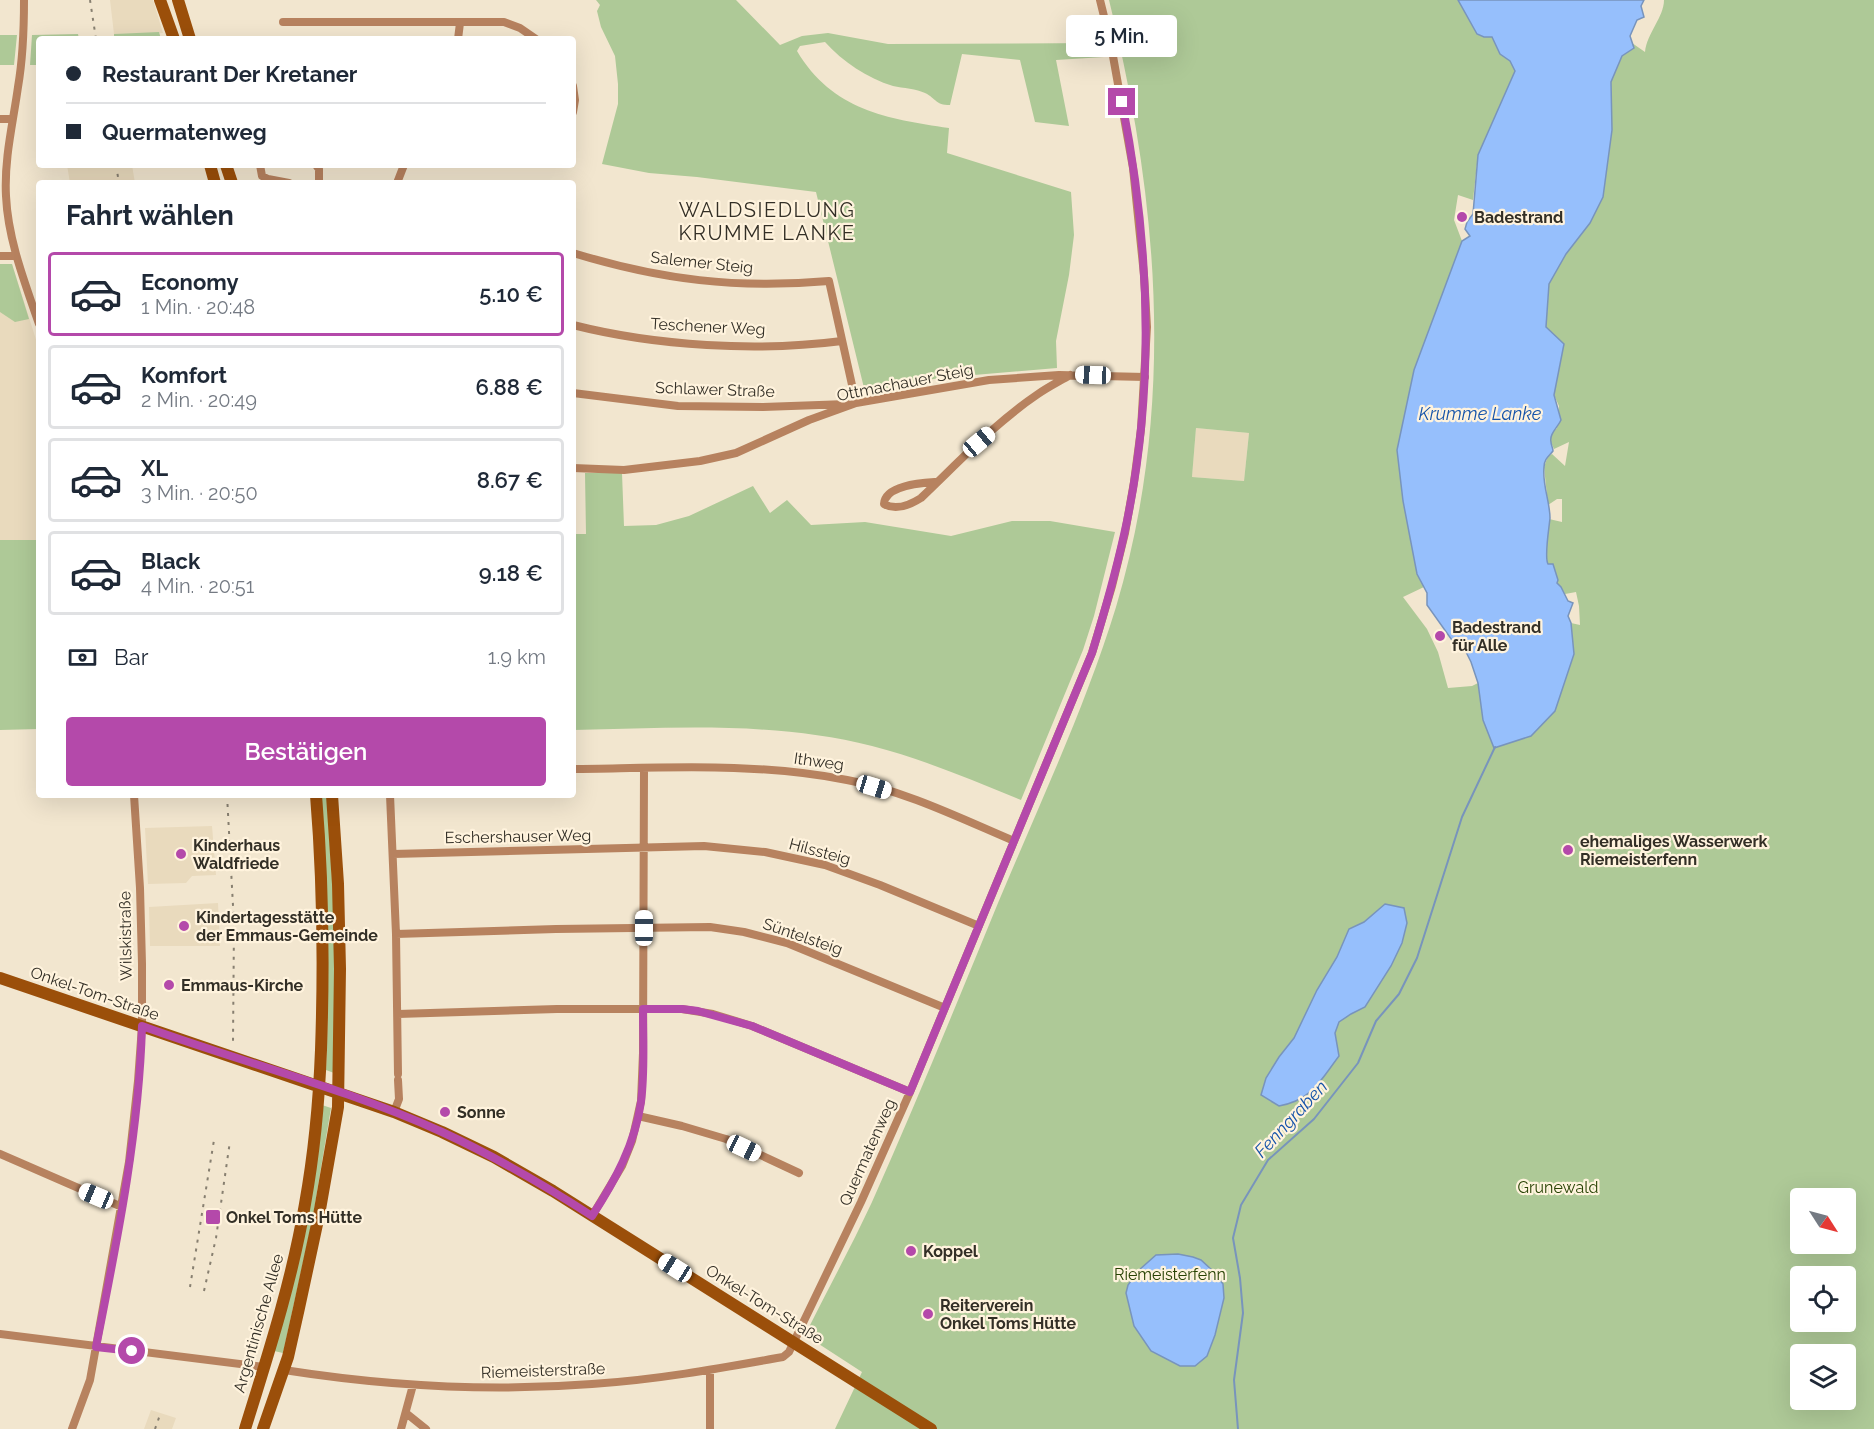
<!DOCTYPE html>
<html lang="de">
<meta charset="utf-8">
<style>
:root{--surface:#fff;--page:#f6f6f7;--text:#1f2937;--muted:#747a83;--line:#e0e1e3;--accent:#b449aa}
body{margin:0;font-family:Raleway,sans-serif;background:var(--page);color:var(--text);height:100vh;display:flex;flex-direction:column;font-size:22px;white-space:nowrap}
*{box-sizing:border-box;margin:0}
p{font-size:20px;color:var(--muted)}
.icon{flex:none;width:33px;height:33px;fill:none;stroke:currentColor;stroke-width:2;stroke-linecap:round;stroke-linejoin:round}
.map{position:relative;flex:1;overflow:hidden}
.panel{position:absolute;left:36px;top:180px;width:540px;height:618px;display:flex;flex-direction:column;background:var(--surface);border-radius:6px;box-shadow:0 6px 24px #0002}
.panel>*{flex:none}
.top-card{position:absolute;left:36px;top:36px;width:540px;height:132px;border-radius:6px;box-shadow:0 6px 24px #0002;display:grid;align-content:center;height:132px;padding:0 30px;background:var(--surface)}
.needle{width:39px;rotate:126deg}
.controls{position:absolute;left:1790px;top:1188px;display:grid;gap:12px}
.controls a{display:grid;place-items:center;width:66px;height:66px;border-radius:6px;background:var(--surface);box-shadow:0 6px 24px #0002;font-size:30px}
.end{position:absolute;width:27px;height:27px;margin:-14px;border:8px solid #b449aa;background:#fff;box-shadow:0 0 0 3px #fff}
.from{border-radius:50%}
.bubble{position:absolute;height:42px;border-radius:6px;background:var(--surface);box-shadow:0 6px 24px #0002;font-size:20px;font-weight:600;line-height:42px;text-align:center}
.car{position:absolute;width:18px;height:36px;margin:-18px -9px;border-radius:8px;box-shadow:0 0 4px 2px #0007;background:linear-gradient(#fff 24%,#345 0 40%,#fff 0 76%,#345 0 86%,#fff 0)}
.top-card b{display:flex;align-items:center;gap:21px;height:57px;font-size:22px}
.top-card b+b{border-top:2px solid var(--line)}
.top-card i{width:15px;height:15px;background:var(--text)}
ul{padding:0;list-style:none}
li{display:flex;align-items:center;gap:18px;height:84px;margin:0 12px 9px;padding:0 18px;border:3px solid var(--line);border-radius:6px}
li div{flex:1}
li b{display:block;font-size:22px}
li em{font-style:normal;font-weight:600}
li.current{border-color:var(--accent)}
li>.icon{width:54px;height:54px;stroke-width:1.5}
h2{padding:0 30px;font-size:27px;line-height:72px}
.pay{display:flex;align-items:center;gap:15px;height:66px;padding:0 30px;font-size:22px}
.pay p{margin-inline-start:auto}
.action{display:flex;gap:12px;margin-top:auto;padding:12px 30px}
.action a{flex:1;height:69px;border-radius:6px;background:var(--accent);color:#fff;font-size:24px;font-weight:600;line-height:69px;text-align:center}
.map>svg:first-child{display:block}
</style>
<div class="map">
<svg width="1874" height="1429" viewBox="0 0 1874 1429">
<rect width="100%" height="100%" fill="#f2e6cf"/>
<path fill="#e9dabd" d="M110,0H153L163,33L114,34Z
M67,165H132L135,183H70Z
M0,264H12L39,349V540H0Z
M1196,428L1249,433L1244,481L1192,477Z
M212,826L216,875L192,876L186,883L148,884L145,828Z
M218,903L220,946H150L149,907Z
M151,1410L176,1418L172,1429H144Z"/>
<path fill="#aec997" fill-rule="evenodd" d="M596,0H736L780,45L802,36L828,33L888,44L1101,43L1104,57L1056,60L1069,126L1035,122L1020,60L962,54L950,105C935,105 937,99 925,93C917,89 903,88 893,86C867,78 843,62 825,42L800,46L797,51C832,110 887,119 949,128L947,153L1071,192L1074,235L1069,275L1056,341L1057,368L939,378L865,392L816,192L697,177L649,173L602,164L618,104V84L615,56L601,27L597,11L600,5Z
M1109,0H1458L1477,34L1484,37H1492L1500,54L1510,61L1515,71L1478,155L1473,200L1458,195L1454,220L1462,241L1447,283L1417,574L1424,587L1403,597L1427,629L1438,652L1448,688L1472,686L1478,683L1483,720L1555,711L1574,654L1571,623L1580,625L1579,606L1576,592L1565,594L1561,587L1556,583L1558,580L1553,565H1548C1544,557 1549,531 1549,519L1562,522V499H1557L1548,505L1544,467L1548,456L1552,454L1565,466L1569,442L1554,449L1550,440L1552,433L1557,428L1559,406L1554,395L1564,344L1546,327L1549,284L1566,254L1612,130L1611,82L1622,56L1634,48L1632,43L1645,52C1647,33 1664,17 1664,0H1874V1429H835L862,1372L805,1335C827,1291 851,1247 872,1202C916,1103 957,1003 998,903C1039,805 1085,708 1116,607C1176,407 1159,201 1109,0ZM1196,428L1249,433L1244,481L1192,477ZM1800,1198H1845V1244H1800ZM1800,1276H1845V1322H1800ZM1800,1354H1845V1400H1800Z
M159,32L161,39H114V34Z
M78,34L79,39H39V65H30L32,35Z
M0,35H17L14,65H0Z
M0,264H12L29,319L15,322L0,312Z
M585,473H622L624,526L656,525L689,516L753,486L770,513L787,500L811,525L865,522L951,536L1012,521H1050L1115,532L1094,616L1083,650L1021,800C972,780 923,759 872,746C774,721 673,728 573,730V534H586Z
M0,540H39V729L0,730Z
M321,795H327L334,912V1073L326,1070C330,978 328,887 321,795Z
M322,1105L331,1108L312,1222L283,1353L274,1351Z"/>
<path fill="#96bffc" stroke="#7894bc" stroke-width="1.5" d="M1458,0H1644L1641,6L1644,17L1637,20L1630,36L1634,48L1622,56L1611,82L1612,130L1603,197L1590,223L1566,254L1549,284L1546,327L1564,344L1554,395L1561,420C1558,427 1549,434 1551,442C1551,445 1553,448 1553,451C1549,456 1544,459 1544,467C1542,484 1550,502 1550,518C1549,529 1544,557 1548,564H1553L1558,580L1557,583L1561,587L1568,601L1573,603L1568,616L1571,623L1574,654L1555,711L1531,736L1494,748L1483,720L1478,683L1471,662L1466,652L1454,643L1427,605V593L1417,574L1403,501L1397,450L1414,370L1462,241L1470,236L1465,229L1467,222L1473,214L1478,155L1515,71L1510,61L1500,54L1492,37H1484L1477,34Z
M1385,904L1404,908L1407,923L1402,943L1391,966L1365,1007L1351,1014L1339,1022L1335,1033L1339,1056C1320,1081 1312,1100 1279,1106L1261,1095L1266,1078L1279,1057L1294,1038L1317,990L1337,957L1349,929L1364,922Z
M1178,1254L1193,1257L1201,1260L1214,1272L1223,1284L1224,1298L1215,1335L1207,1356L1195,1366H1180L1151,1351L1134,1326L1126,1293L1128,1285L1138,1271L1156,1255Z"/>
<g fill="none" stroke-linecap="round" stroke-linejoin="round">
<path stroke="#7894bc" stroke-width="2" d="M1238,1429L1234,1380L1243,1313L1240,1278L1233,1238L1241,1205L1268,1160L1314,1119L1358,1063L1376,1021L1399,994L1417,958L1462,817L1495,747"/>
<path stroke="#b7825f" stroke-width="8" d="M24,0C24,29 23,58 18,87C13,123 4,159 6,196C8,240 25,283 39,324
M283,22H504L520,28L536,39
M458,39L460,23
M573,86L575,100L573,112
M0,119H12
M260,165L262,176L268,179L289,183
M316,165L319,169V183
M397,183L404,165
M573,253C661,280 737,289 829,281L856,403
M0,256H16
M573,325C656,346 757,352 842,341
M573,393L678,406L763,407L847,404
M573,468L624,470L700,461L736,453L809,420L856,403L989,380L1059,375L1145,377
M936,482C922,483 885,485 884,504C896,511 910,505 921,498C959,462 995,423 1038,394C1048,387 1060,381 1070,375
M573,769C664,768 757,762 847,780C903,790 962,819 1014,841
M390,795L396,934L398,1074
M393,854L704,846L765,852L825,865L880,885L979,926
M396,934L556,929L710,927L744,932L787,943L945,1008
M398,1014L557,1009H682L713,1014L752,1026L910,1092
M394,1112L399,1099L398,1080
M638,1116L682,1126L726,1139L799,1173
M0,1154L122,1207
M592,1216L622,1166L632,1141L641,1101L643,1053L644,769
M0,1334L264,1367
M284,1370C386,1386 489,1392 592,1384C655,1380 716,1369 777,1358L783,1357L789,1352L861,1202L910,1092L1058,735L1092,653L1112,586L1125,533L1134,482L1141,429L1147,327L1144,275L1133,168L1111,45L1100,0
M710,1370V1429
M406,1413L426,1429
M72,1429L90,1380L129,1162L138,1081L142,1026V964L140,888L134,795
M401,1429L413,1385"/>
<path stroke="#9b4f0a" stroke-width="12" d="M160,0L174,39
M178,0L190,39
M210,165L215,183
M226,165L232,183
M0,978L394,1112L442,1132L494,1157L553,1191L931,1429
M245,1429C268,1355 292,1281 305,1204C314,1154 319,1102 321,1050C324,965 323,880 316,795
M263,1429L288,1357L299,1308L319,1215L338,1107L340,969L338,884L332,795"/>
<path stroke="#877f70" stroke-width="2" stroke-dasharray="3 6" stroke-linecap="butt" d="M90,0L96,39
M116,165L119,183
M227,795L234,924L233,1042
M190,1287L214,1140
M204,1291L216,1238L230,1141
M155,1429L161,1412"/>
</g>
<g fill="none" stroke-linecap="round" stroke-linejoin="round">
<path stroke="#b449aa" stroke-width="8" d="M132,1351L96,1347C117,1241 139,1134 142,1026C241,1062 345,1088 442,1132C494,1156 544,1185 592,1216C615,1181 635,1144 641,1102C645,1071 643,1040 643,1009H682L698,1011L752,1026L910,1092L1092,653C1104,614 1115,575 1124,535C1156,392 1150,244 1122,102"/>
</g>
<g fill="#b449aa" stroke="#fff3dd" stroke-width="2">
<circle cx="1462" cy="217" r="6"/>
<circle cx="1440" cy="636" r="6"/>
<circle cx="1568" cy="850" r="6"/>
<circle cx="181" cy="854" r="6"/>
<circle cx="184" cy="926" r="6"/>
<circle cx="169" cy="985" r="6"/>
<circle cx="445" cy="1112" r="6"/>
<rect x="205" y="1209" width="16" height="16" rx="3"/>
<circle cx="911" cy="1251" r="6"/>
<circle cx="928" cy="1314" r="6"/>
</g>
<g text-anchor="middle" stroke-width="4.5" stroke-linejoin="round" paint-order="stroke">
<g font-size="16" font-weight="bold" fill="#332f26" stroke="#fff3dd" text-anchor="start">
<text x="1474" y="223">Badestrand</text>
<text x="1452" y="633">Badestrand<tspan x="1452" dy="18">für Alle</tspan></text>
<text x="1580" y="847">ehemaliges Wasserwerk<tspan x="1580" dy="18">Riemeisterfenn</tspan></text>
<text x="193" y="851">Kinderhaus<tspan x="193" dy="18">Waldfriede</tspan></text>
<text x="196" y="923">Kindertagesstätte<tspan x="196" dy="18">der Emmaus-Gemeinde</tspan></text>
<text x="181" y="991">Emmaus-Kirche</text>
<text x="457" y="1118">Sonne</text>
<text x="226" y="1223">Onkel Toms Hütte</text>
<text x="923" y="1257">Koppel</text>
<text x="940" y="1311">Reiterverein<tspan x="940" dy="18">Onkel Toms Hütte</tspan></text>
</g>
<g font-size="16" fill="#332f26" stroke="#fff3dd">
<text transform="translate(702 262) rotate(6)" y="6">Salemer Steig</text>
<text transform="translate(708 326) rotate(3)" y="6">Teschener Weg</text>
<text transform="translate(905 382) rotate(-11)" y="6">Ottmachauer Steig</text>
<text transform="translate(715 389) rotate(2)" y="6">Schlawer Straße</text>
<text transform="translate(819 761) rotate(8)" y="6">Ithweg</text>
<text transform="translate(518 836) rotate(-1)" y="6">Eschershauser Weg</text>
<text transform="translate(820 851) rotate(15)" y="6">Hilssteig</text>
<text transform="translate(125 936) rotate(-91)" y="6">Wilskistraße</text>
<text transform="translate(803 936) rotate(19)" y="6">Süntelsteig</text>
<text transform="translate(95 993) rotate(19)" y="6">Onkel-Tom-Straße</text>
<text transform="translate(867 1152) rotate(-66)" y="6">Quermatenweg</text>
<text transform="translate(765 1304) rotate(32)" y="6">Onkel-Tom-Straße</text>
<text transform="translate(258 1323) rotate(-74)" y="6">Argentinische Allee</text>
<text transform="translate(543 1370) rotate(-2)" y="6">Riemeisterstraße</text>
</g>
<g font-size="16" fill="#274203" stroke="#fff3dd">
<text x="1558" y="1193">Grunewald</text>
<text x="1170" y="1280">Riemeisterfenn</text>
</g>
<g font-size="18" font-style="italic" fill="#1553aa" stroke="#fff3dd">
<text x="1480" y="420">Krumme Lanke</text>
<text transform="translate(1291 1119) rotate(-47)" y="6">Fenngraben</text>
</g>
<g font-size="20" letter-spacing="1.5" fill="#332f26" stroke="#fff3dd">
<text x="767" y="217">WALDSIEDLUNG<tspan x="767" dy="23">KRUMME LANKE</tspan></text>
</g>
</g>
</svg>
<div class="controls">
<a><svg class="needle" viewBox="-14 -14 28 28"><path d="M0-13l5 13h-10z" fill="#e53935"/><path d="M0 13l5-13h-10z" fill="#747a83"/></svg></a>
<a><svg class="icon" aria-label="locate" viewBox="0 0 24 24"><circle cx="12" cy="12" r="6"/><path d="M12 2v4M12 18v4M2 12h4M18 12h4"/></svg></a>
<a><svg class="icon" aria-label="layers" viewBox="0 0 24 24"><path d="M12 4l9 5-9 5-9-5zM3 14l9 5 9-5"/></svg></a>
</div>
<i class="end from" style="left:132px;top:1351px"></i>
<i class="end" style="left:1122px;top:102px"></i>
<div class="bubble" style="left:1066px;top:15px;width:111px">5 Min.</div>
<i class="car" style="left:1093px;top:375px;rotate:272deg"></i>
<i class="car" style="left:979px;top:442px;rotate:50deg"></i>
<i class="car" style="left:874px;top:787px;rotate:107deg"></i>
<i class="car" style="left:644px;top:928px;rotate:0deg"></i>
<i class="car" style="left:744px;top:1148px;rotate:115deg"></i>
<i class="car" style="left:96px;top:1196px;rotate:293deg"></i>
<i class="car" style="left:675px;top:1268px;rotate:302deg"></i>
<div class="top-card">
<b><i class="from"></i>Restaurant Der Kretaner</b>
<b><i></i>Quermatenweg</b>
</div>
<section class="panel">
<h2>Fahrt wählen</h2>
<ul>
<li class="current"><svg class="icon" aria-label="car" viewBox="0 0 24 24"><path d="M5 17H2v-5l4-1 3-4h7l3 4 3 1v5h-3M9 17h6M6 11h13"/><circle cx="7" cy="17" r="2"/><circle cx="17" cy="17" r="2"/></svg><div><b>Economy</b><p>1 Min. · 20:48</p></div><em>5.10 €</em></li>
<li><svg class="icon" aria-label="car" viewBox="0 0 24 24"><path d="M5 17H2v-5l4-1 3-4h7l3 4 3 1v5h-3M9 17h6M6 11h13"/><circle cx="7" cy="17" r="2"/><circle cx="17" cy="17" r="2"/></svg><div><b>Komfort</b><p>2 Min. · 20:49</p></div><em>6.88 €</em></li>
<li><svg class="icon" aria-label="car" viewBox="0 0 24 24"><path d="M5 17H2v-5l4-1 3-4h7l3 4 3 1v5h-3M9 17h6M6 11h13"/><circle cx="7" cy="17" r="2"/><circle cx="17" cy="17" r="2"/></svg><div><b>XL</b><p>3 Min. · 20:50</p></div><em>8.67 €</em></li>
<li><svg class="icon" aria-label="car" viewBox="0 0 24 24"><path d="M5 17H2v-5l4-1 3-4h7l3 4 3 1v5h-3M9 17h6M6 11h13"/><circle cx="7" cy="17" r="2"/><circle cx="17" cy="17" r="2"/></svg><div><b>Black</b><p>4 Min. · 20:51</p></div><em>9.18 €</em></li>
</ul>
<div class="pay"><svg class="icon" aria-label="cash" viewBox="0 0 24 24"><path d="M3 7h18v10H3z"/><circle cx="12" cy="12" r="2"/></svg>Bar<p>1.9 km</p></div>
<div class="action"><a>Bestätigen</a></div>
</section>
</div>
